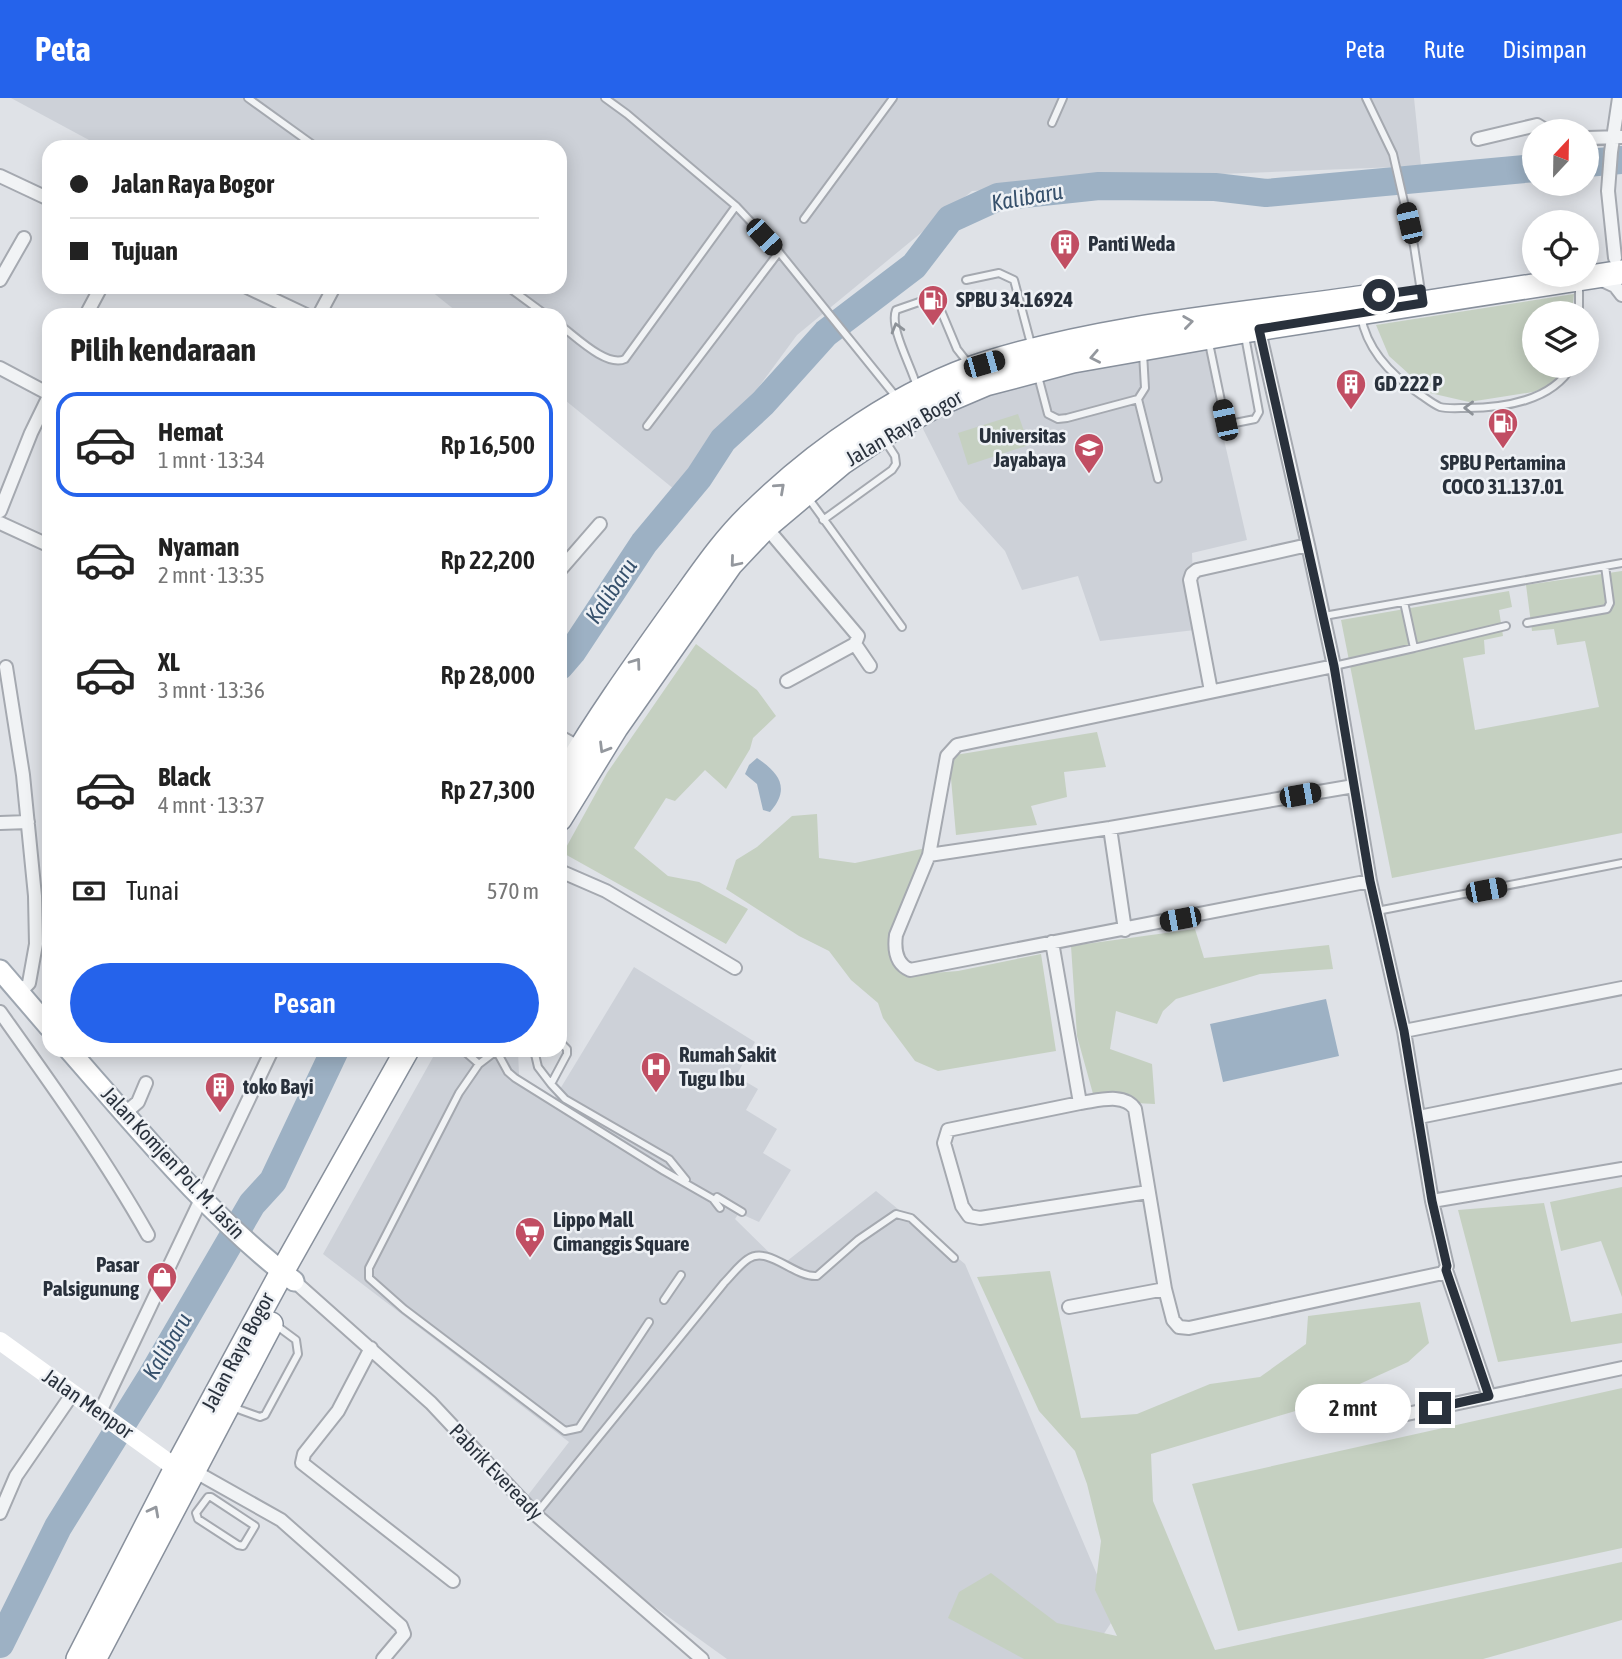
<!DOCTYPE html>
<html lang="id">
<meta charset="utf-8">
<style>
:root{--surface:#fff;--page:#f6f6f6;--text:#222;--muted:#767676;--line:#e0e0e0;--accent:#2563eb}
body{margin:0;font-family:"Asap Condensed",sans-serif;background:var(--page);color:var(--text);height:100vh;display:flex;flex-direction:column;font-size:26px;white-space:nowrap}
*{box-sizing:border-box;margin:0}
p{font-size:23px;color:var(--muted)}
.icon{flex:none;width:38px;height:38px;fill:none;stroke:currentColor;stroke-width:2;stroke-linecap:round;stroke-linejoin:round}
.map{position:relative;flex:1;overflow:hidden}
.panel{position:absolute;left:42px;top:210px;width:525px;height:749px;display:flex;flex-direction:column;background:var(--surface);border-radius:21px;box-shadow:0 4px 18px #0003}
.panel>*{flex:none}
.top-card{position:absolute;left:42px;top:42px;width:525px;height:154px;border-radius:21px;box-shadow:0 4px 18px #0003;display:grid;align-content:center;height:154px;padding:0 28px;background:var(--surface)}
.needle{width:46px;rotate:22deg}
.tools{position:absolute;left:1522px;top:21px;display:grid;gap:14px}
.tools a{display:grid;place-items:center;width:77px;height:77px;border-radius:50%;background:var(--surface);box-shadow:0 4px 18px #0003;font-size:35px}
.end{position:absolute;width:32px;height:32px;margin:-16px;border:9px solid #29313c;background:#fff;box-shadow:0 0 0 4px #fff}
.from{border-radius:50%}
.bubble{position:absolute;height:49px;border-radius:24px;background:var(--surface);box-shadow:0 4px 18px #0003;font-size:23px;font-weight:600;line-height:49px;text-align:center}
.car{position:absolute;width:21px;height:42px;margin:-21px -10px;border-radius:9px;box-shadow:0 0 5px 2px #0007;background:linear-gradient(#222 24%,#8ab4d8 0 40%,#222 0 76%,#8ab4d8 0 86%,#222 0)}
.top-card b{display:flex;align-items:center;gap:24px;height:66px;font-size:26px}
.top-card b+b{border-top:2px solid var(--line)}
.top-card i{width:18px;height:18px;background:var(--text)}
ul{padding:0;list-style:none}
li{display:flex;align-items:center;gap:21px;height:105px;margin:0 14px 10px;padding:0 14px;border:4px solid transparent;border-radius:21px}
li div{flex:1}
li b{display:block;font-size:26px}
li em{font-style:normal;font-weight:600}
li.selected{border-color:var(--accent)}
li>.icon{width:63px;height:63px;stroke-width:1.5}
h2{padding:0 28px;font-size:32px;line-height:84px}
.pay{display:flex;align-items:center;gap:18px;height:77px;padding:0 28px;font-size:26px}
.pay p{margin-inline-start:auto}
.button{display:flex;gap:14px;margin-top:auto;padding:14px 28px}
.button a{flex:1;height:80px;border-radius:42px;background:var(--accent);color:#fff;font-size:28px;font-weight:600;line-height:80px;text-align:center}
header{display:flex;align-items:center;gap:42px;box-sizing:border-box;height:98px;padding:0 35px;background:var(--accent);color:#fff}
header strong{font-size:33px}
nav{display:flex;gap:38px;margin-inline-start:auto;font-size:24px}
.map>svg:first-child{display:block}
</style>
<header>
<strong>Peta</strong>
<nav><a>Peta</a><a>Rute</a><a>Disimpan</a></nav>
</header>
<div class="map">
<svg width="1622" height="1561" viewBox="0 0 1622 1561">
<rect width="100%" height="100%" fill="#dfe2e7"/>
<path fill="#cdd1d8" d="M11,0H1414L1421,68L1194,77L972,93L797,237L680,396L560,298V217H461L426,189H560V49H102Z
M1206,248L1217,311L1247,442L1192,455L1195,532L1100,543L1078,478L1022,492L1005,453L959,402L922,329L978,298L1068,273Z
M634,869L755,944L736,978L758,991L746,1012L777,1031L763,1055L791,1072L759,1124L739,1115L735,1121L782,1167L876,1093L965,1166L1115,1519L1087,1561H727L581,1456L525,1401L569,1344L323,1156L437,952H518L519,977L554,1001Z"/>
<path fill="#c5d0c1" d="M1574,196L1572,215H1535V268H1564L1560,284L1533,294L1469,304L1430,295L1389,258L1376,227Z
M1018,316L1029,347L968,367L958,335Z
M1622,473V735L1392,780L1341,522L1509,493L1512,509L1499,512L1503,538L1484,542L1485,556L1463,560L1475,632L1599,609L1585,543L1557,547L1554,531L1532,533L1526,487Z
M696,546L757,592L776,618L753,640L750,651L726,691L705,672L675,703L666,700L634,750L668,778L699,784L748,811L726,846L563,755L607,675Z
M1097,634L1106,669L1064,674L1067,699L1031,708L1037,727L956,737L949,658Z
M817,716L819,760L855,765L926,750L890,838L896,860L920,876L958,873L1041,856L1056,953L938,973L915,963L883,920L878,905L851,882L829,853L799,838L726,791L736,762L757,749L792,718Z
M1195,831L1204,860L1329,847L1333,871L1260,876L1176,901L1163,913L1157,926L1116,913L1110,951L1152,966L1155,1006L1095,1003L1077,938L1071,848Z
M1622,1089V1199L1601,1143L1561,1153L1550,1104Z
M1544,1105L1571,1224L1622,1215V1245L1498,1264L1458,1112Z
M1050,1173L1081,1320L1137,1316L1210,1286L1260,1279L1306,1246L1308,1218L1420,1204L1429,1245L1408,1264L1309,1309L1151,1356L1153,1403L1215,1552L1622,1464V1522L1483,1561H1024L948,1520L959,1494L991,1475L1057,1525L1117,1538L1095,1492L1101,1443L1087,1386L1075,1353L1039,1313L977,1179Z
M1622,1290V1450L1238,1533L1192,1386Z"/>
<path fill="#9db1c4" d="M757,660C779,675 791,690 770,714L763,712L757,686L745,676L749,667Z
M1326,901L1339,958L1223,984L1210,926Z"/>
<g fill="none" stroke-linecap="round" stroke-linejoin="round">
<path stroke="#9db1c4" stroke-width="28" d="M1587,65L1622,62
M560,568L572,554L644,445L699,379L723,342L763,305L826,235L914,168L950,121L998,99L1099,88L1215,89L1266,95L1535,70
M0,1546L58,1429L150,1281L252,1106L273,1083L335,952"/>
<g stroke="#a5a9b0" stroke-width="10">
<path id="lane" d="M248,0L316,49
M605,0L627,16L736,108L779,154L897,300
M1366,0L1393,56L1414,148L1422,200
M1052,25L1063,0
M804,121L893,0
M966,182L999,175L1014,182L1031,246
M1579,186V215
M508,189L546,217
M1361,218C1367,253 1392,278 1421,297C1427,301 1433,306 1440,309C1447,311 1459,310 1467,310C1503,310 1552,303 1572,268
M560,227C575,238 607,270 625,261L736,108
M1209,245L1225,322L1230,326L1255,321L1259,314L1245,238
M1038,278L1048,316L1058,321L1067,320L1138,301L1145,290L1143,255
M917,289C912,269 889,230 896,212L922,203L939,208L957,251L968,265
M1138,301L1158,381
M647,328L779,154
M809,401L902,529
M823,422L892,372L896,366L895,358L884,341
M1324,518L1622,465
M1527,525L1607,511L1610,505L1605,468
M1414,550L1506,528
M1334,568L1414,550L1404,504
M1377,813L1622,765
M463,952L479,966
M496,952L508,974L515,980L664,1073L713,1101L720,1110
M534,952L538,969L551,986L567,956V951L560,944
M496,953L479,966L459,995L369,1170V1180L404,1211L565,1333L579,1330L649,1224
M551,986L565,1001L669,1061L686,1082
M717,1099L742,1114
M664,1202L681,1177
M232,1309L260,1319L265,1317L298,1256L296,1242L277,1228
M208,1399H211L255,1428L243,1448L238,1447L198,1421L196,1415Z
M536,1416L724,1185C732,1177 739,1167 748,1161C768,1147 795,1180 817,1178L858,1142L896,1116L911,1120L954,1160"/>
</g>
<g stroke="#a5a9b0" stroke-width="16">
<path id="street" d="M1587,40L1622,39
M1478,41L1537,27L1547,33
M0,78L49,101
M1615,160L1608,93L1611,54L1619,0
M1600,181L1615,188L1622,197
M0,182L24,140
M247,189L306,217
M86,217L101,189
M319,217L334,189
M0,270L49,296
M0,413L31,335L49,298
M0,425L48,447
M766,429L858,538L855,546L787,583
M1308,447L1334,568L1370,783L1404,933L1432,1103L1622,1071
M560,472L600,426
M855,546L870,568
M1334,568L957,647L947,658L929,757L896,837C894,852 896,866 910,872L1370,783
M6,569L23,677L35,798L36,846L29,885L19,895
M1211,593L1190,482L1192,476L1197,472L1308,447L1258,228
M560,639L580,650
M0,725L28,724
M1110,730L1125,832
M929,757L1110,730L1354,688
M560,773L606,793L735,870
M1052,844L1080,1005L948,1032L944,1045L962,1108L969,1118L980,1120L1148,1094
M0,914C52,987 104,1059 148,1137
M1404,933L1622,890
M124,1016L138,1004L146,985
M1419,1019L1622,978
M1446,1172L1489,1298
M294,1183L431,1305L536,1417L702,1561
M1165,1191L1173,1222L1179,1229L1189,1230L1443,1175L1447,1168L1432,1103
M1069,1209L1165,1191L1135,1011C1124,994 1097,1003 1080,1005
M371,1250L338,1313L304,1356L302,1365L453,1483
M100,1314L272,952
M1407,1316L1622,1270
M194,1373L281,1422L401,1528L404,1536L383,1561
M0,1415L16,1378L73,1295"/>
</g>
<g stroke="#9fa7b1" stroke-width="23">
<path id="primary" d="M0,872L49,929
M69,952C140,1033 208,1117 294,1183"/>
</g>
<g stroke="#88909c" stroke-width="26">
<path id="highway" d="M560,684C594,625 634,569 674,513C699,479 722,443 753,414C815,353 903,291 987,265C1109,227 1240,217 1366,199
M560,721L616,630L731,466L766,429L842,365L882,338L939,306L986,286L1073,263L1244,233L1622,174
M96,1558L271,1226
M78,1561L176,1370L282,1174L407,952"/>
</g>
<use href="#lane" stroke="#f1f3f5" stroke-width="6"/>
<use href="#street" stroke="#f1f3f5" stroke-width="12"/>
<path stroke="#fff" stroke-width="18" d="M0,1243L176,1370"/>
<use href="#primary" stroke="#fff" stroke-width="19"/>
<use href="#highway" stroke="#fff" stroke-width="23"/>
</g>
<defs><path id="oneway-chevron" d="M-2-3.5L2.5 0L-2 3.5" fill="none" stroke-width="1.6" stroke-linecap="round" stroke-linejoin="round" transform="scale(1.75)"/></defs>
<g stroke="#94989e">
<use href="#oneway-chevron" transform="translate(1188 224) rotate(-8)"/>
<use href="#oneway-chevron" transform="translate(1095 259) rotate(169)"/>
<use href="#oneway-chevron" transform="translate(780 390) rotate(-42)"/>
<use href="#oneway-chevron" transform="translate(735 464) rotate(130)"/>
<use href="#oneway-chevron" transform="translate(636 565) rotate(-54)"/>
<use href="#oneway-chevron" transform="translate(604 650) rotate(121)"/>
<use href="#oneway-chevron" transform="translate(154 1413) rotate(-62)"/>
</g>
<g stroke="#8d9298">
<use href="#oneway-chevron" transform="translate(897 230) rotate(-106)"/>
<use href="#oneway-chevron" transform="translate(1469 310) rotate(-179)"/>
</g>
<g fill="none" stroke-linecap="round" stroke-linejoin="round">
<path stroke="#29313c" stroke-width="9" d="M1379,197L1421,191L1423,205L1259,231L1334,568L1370,783L1404,933L1432,1103L1447,1168L1446,1172L1489,1298L1435,1310"/>
</g>
<defs>
<g id="building-pin" transform="scale(1.575)"><path d="M0 17L-7.5 6A9.5 9.5 0 1 1 7.5 6Z" fill="#c14e63" stroke="#eef1f5"/><path d="M-4-6H4V6H1V3H-1V6H-4ZM-2.5-4.3h1.7v1.8h-1.7ZM.8-4.3h1.7v1.8H.8ZM-2.5-1h1.7V.8h-1.7ZM.8-1h1.7V.8H.8Z" fill="#fff"/></g>
<g id="fuel-pin" transform="scale(1.575)"><path d="M0 17L-7.5 6A9.5 9.5 0 1 1 7.5 6Z" fill="#c14e63" stroke="#eef1f5"/><path d="M-5.5-6h7V0h2V4h1.3V-2.5L3-4.5l.8-.8L6-3V5H2.5V1h-1V6h-7ZM-4.2-4.7v3.2H.2V-4.7Z" fill="#fff"/></g>
<g id="university-pin" transform="scale(1.575)"><path d="M0 17L-7.5 6A9.5 9.5 0 1 1 7.5 6Z" fill="#c14e63" stroke="#eef1f5"/><path d="M0-5L7-2L0 1L-7-2ZM-4 1L0 2.5L4 1V4Q0 6-4 4Z" fill="#fff"/></g>
<g id="hospital-pin" transform="scale(1.575)"><path d="M0 17L-7.5 6A9.5 9.5 0 1 1 7.5 6Z" fill="#c14e63" stroke="#eef1f5"/><path d="M-5-5h3v3.5h4V-5h3V5h-3V1.5h-4V5h-3Z" fill="#fff"/></g>
<g id="supermarket-pin" transform="scale(1.575)"><path d="M0 17L-7.5 6A9.5 9.5 0 1 1 7.5 6Z" fill="#c14e63" stroke="#eef1f5"/><path d="M-6-5.5h2.5l.6 2H6L4.5 2H-2.5L-4.4-4H-6ZM-1.5 3.2a1.3 1.3 0 1 0 .1 0ZM3 3.2a1.3 1.3 0 1 0 .1 0Z" fill="#fff"/></g>
<g id="shop-pin" transform="scale(1.575)"><path d="M0 17L-7.5 6A9.5 9.5 0 1 1 7.5 6Z" fill="#c14e63" stroke="#eef1f5"/><path d="M-5-2.5h2.3a2.7 3.5 0 0 1 5.4 0H5L5.5 6h-11ZM-1.5-2.5h3a1.5 2.3 0 0 0-3 0Z" fill="#fff"/></g>
</defs>
<g fill-rule="evenodd">
<use href="#building-pin" x="1065" y="146"/>
<use href="#fuel-pin" x="933" y="202"/>
<use href="#building-pin" x="1351" y="286"/>
<use href="#fuel-pin" x="1503" y="325"/>
<use href="#university-pin" x="1089" y="350"/>
<use href="#hospital-pin" x="656" y="969"/>
<use href="#building-pin" x="220" y="989"/>
<use href="#supermarket-pin" x="530" y="1134"/>
<use href="#shop-pin" x="162" y="1179"/>
</g>
<g text-anchor="middle" stroke-width="5" stroke-linejoin="round" paint-order="stroke">
<g font-size="21" font-weight="bold" fill="#29313c" stroke="#eef1f5" text-anchor="start">
<text x="1088" y="153">Panti Weda</text>
<text x="956" y="209">SPBU 34.16924</text>
<text x="1374" y="293">GD 222 P</text>
<text x="1066" y="345" text-anchor="end">Universitas<tspan x="1066" dy="24">Jayabaya</tspan></text>
<text x="1503" y="372" text-anchor="middle">SPBU Pertamina<tspan x="1503" dy="24">COCO 31.137.01</tspan></text>
<text x="679" y="964">Rumah Sakit<tspan x="679" dy="24">Tugu Ibu</tspan></text>
<text x="243" y="996">toko Bayi</text>
<text x="553" y="1129">Lippo Mall<tspan x="553" dy="24">Cimanggis Square</tspan></text>
<text x="139" y="1174" text-anchor="end">Pasar<tspan x="139" dy="24">Palsigunung</tspan></text>
</g>
<g font-size="21" fill="#29313c" stroke="#eef1f5">
<text transform="translate(904 330) rotate(-30)" y="7">Jalan Raya Bogor</text>
<text transform="translate(173 1065) rotate(47)" y="7">Jalan Komjen Pol. M. Jasin</text>
<text transform="translate(238 1254) rotate(-62)" y="7">Jalan Raya Bogor</text>
<text transform="translate(88 1306) rotate(35)" y="7">Jalan Menpor</text>
<text transform="translate(496 1374) rotate(46)" y="7">Pabrik Eveready</text>
</g>
<g font-size="23" font-style="italic" fill="#37516c" stroke="#eef1f5">
<text transform="translate(1027 99) rotate(-10)" y="8">Kalibaru</text>
<text transform="translate(611 493) rotate(-56)" y="8">Kalibaru</text>
<text transform="translate(167 1248) rotate(-59)" y="8">Kalibaru</text>
</g>
</g>
</svg>
<div class="tools">
<a><svg class="needle" viewBox="-14 -14 28 28"><path d="M0-13l5 13h-10z" fill="#e53935"/><path d="M0 13l5-13h-10z" fill="#767676"/></svg></a>
<a><svg class="icon" aria-label="locate" viewBox="0 0 24 24"><circle cx="12" cy="12" r="6"/><path d="M12 2v4M12 18v4M2 12h4M18 12h4"/></svg></a>
<a><svg class="icon" aria-label="layers" viewBox="0 0 24 24"><path d="M12 4l9 5-9 5-9-5zM3 14l9 5 9-5"/></svg></a>
</div>
<i class="end from" style="left:1379px;top:197px"></i>
<i class="end" style="left:1435px;top:1310px"></i>
<div class="bubble" style="left:1295px;top:1286px;width:116px">2 mnt</div>
<i class="car" style="left:1409px;top:125px;rotate:347deg"></i>
<i class="car" style="left:764px;top:139px;rotate:137deg"></i>
<i class="car" style="left:984px;top:266px;rotate:74deg"></i>
<i class="car" style="left:1225px;top:322px;rotate:348deg"></i>
<i class="car" style="left:1300px;top:697px;rotate:80deg"></i>
<i class="car" style="left:1486px;top:792px;rotate:79deg"></i>
<i class="car" style="left:1180px;top:821px;rotate:259deg"></i>
<div class="top-card">
<b><i class="from"></i>Jalan Raya Bogor</b>
<b><i></i>Tujuan</b>
</div>
<section class="panel">
<h2>Pilih kendaraan</h2>
<ul>
<li class="selected"><svg class="icon" aria-label="car" viewBox="0 0 24 24"><path d="M5 17H2v-5l4-1 3-4h7l3 4 3 1v5h-3M9 17h6M6 11h13"/><circle cx="7" cy="17" r="2"/><circle cx="17" cy="17" r="2"/></svg><div><b>Hemat</b><p>1 mnt · 13:34</p></div><em>Rp 16,500</em></li>
<li><svg class="icon" aria-label="car" viewBox="0 0 24 24"><path d="M5 17H2v-5l4-1 3-4h7l3 4 3 1v5h-3M9 17h6M6 11h13"/><circle cx="7" cy="17" r="2"/><circle cx="17" cy="17" r="2"/></svg><div><b>Nyaman</b><p>2 mnt · 13:35</p></div><em>Rp 22,200</em></li>
<li><svg class="icon" aria-label="car" viewBox="0 0 24 24"><path d="M5 17H2v-5l4-1 3-4h7l3 4 3 1v5h-3M9 17h6M6 11h13"/><circle cx="7" cy="17" r="2"/><circle cx="17" cy="17" r="2"/></svg><div><b>XL</b><p>3 mnt · 13:36</p></div><em>Rp 28,000</em></li>
<li><svg class="icon" aria-label="car" viewBox="0 0 24 24"><path d="M5 17H2v-5l4-1 3-4h7l3 4 3 1v5h-3M9 17h6M6 11h13"/><circle cx="7" cy="17" r="2"/><circle cx="17" cy="17" r="2"/></svg><div><b>Black</b><p>4 mnt · 13:37</p></div><em>Rp 27,300</em></li>
</ul>
<div class="pay"><svg class="icon" aria-label="cash" viewBox="0 0 24 24"><path d="M3 7h18v10H3z"/><circle cx="12" cy="12" r="2"/></svg>Tunai<p>570 m</p></div>
<div class="button"><a>Pesan</a></div>
</section>
</div>
